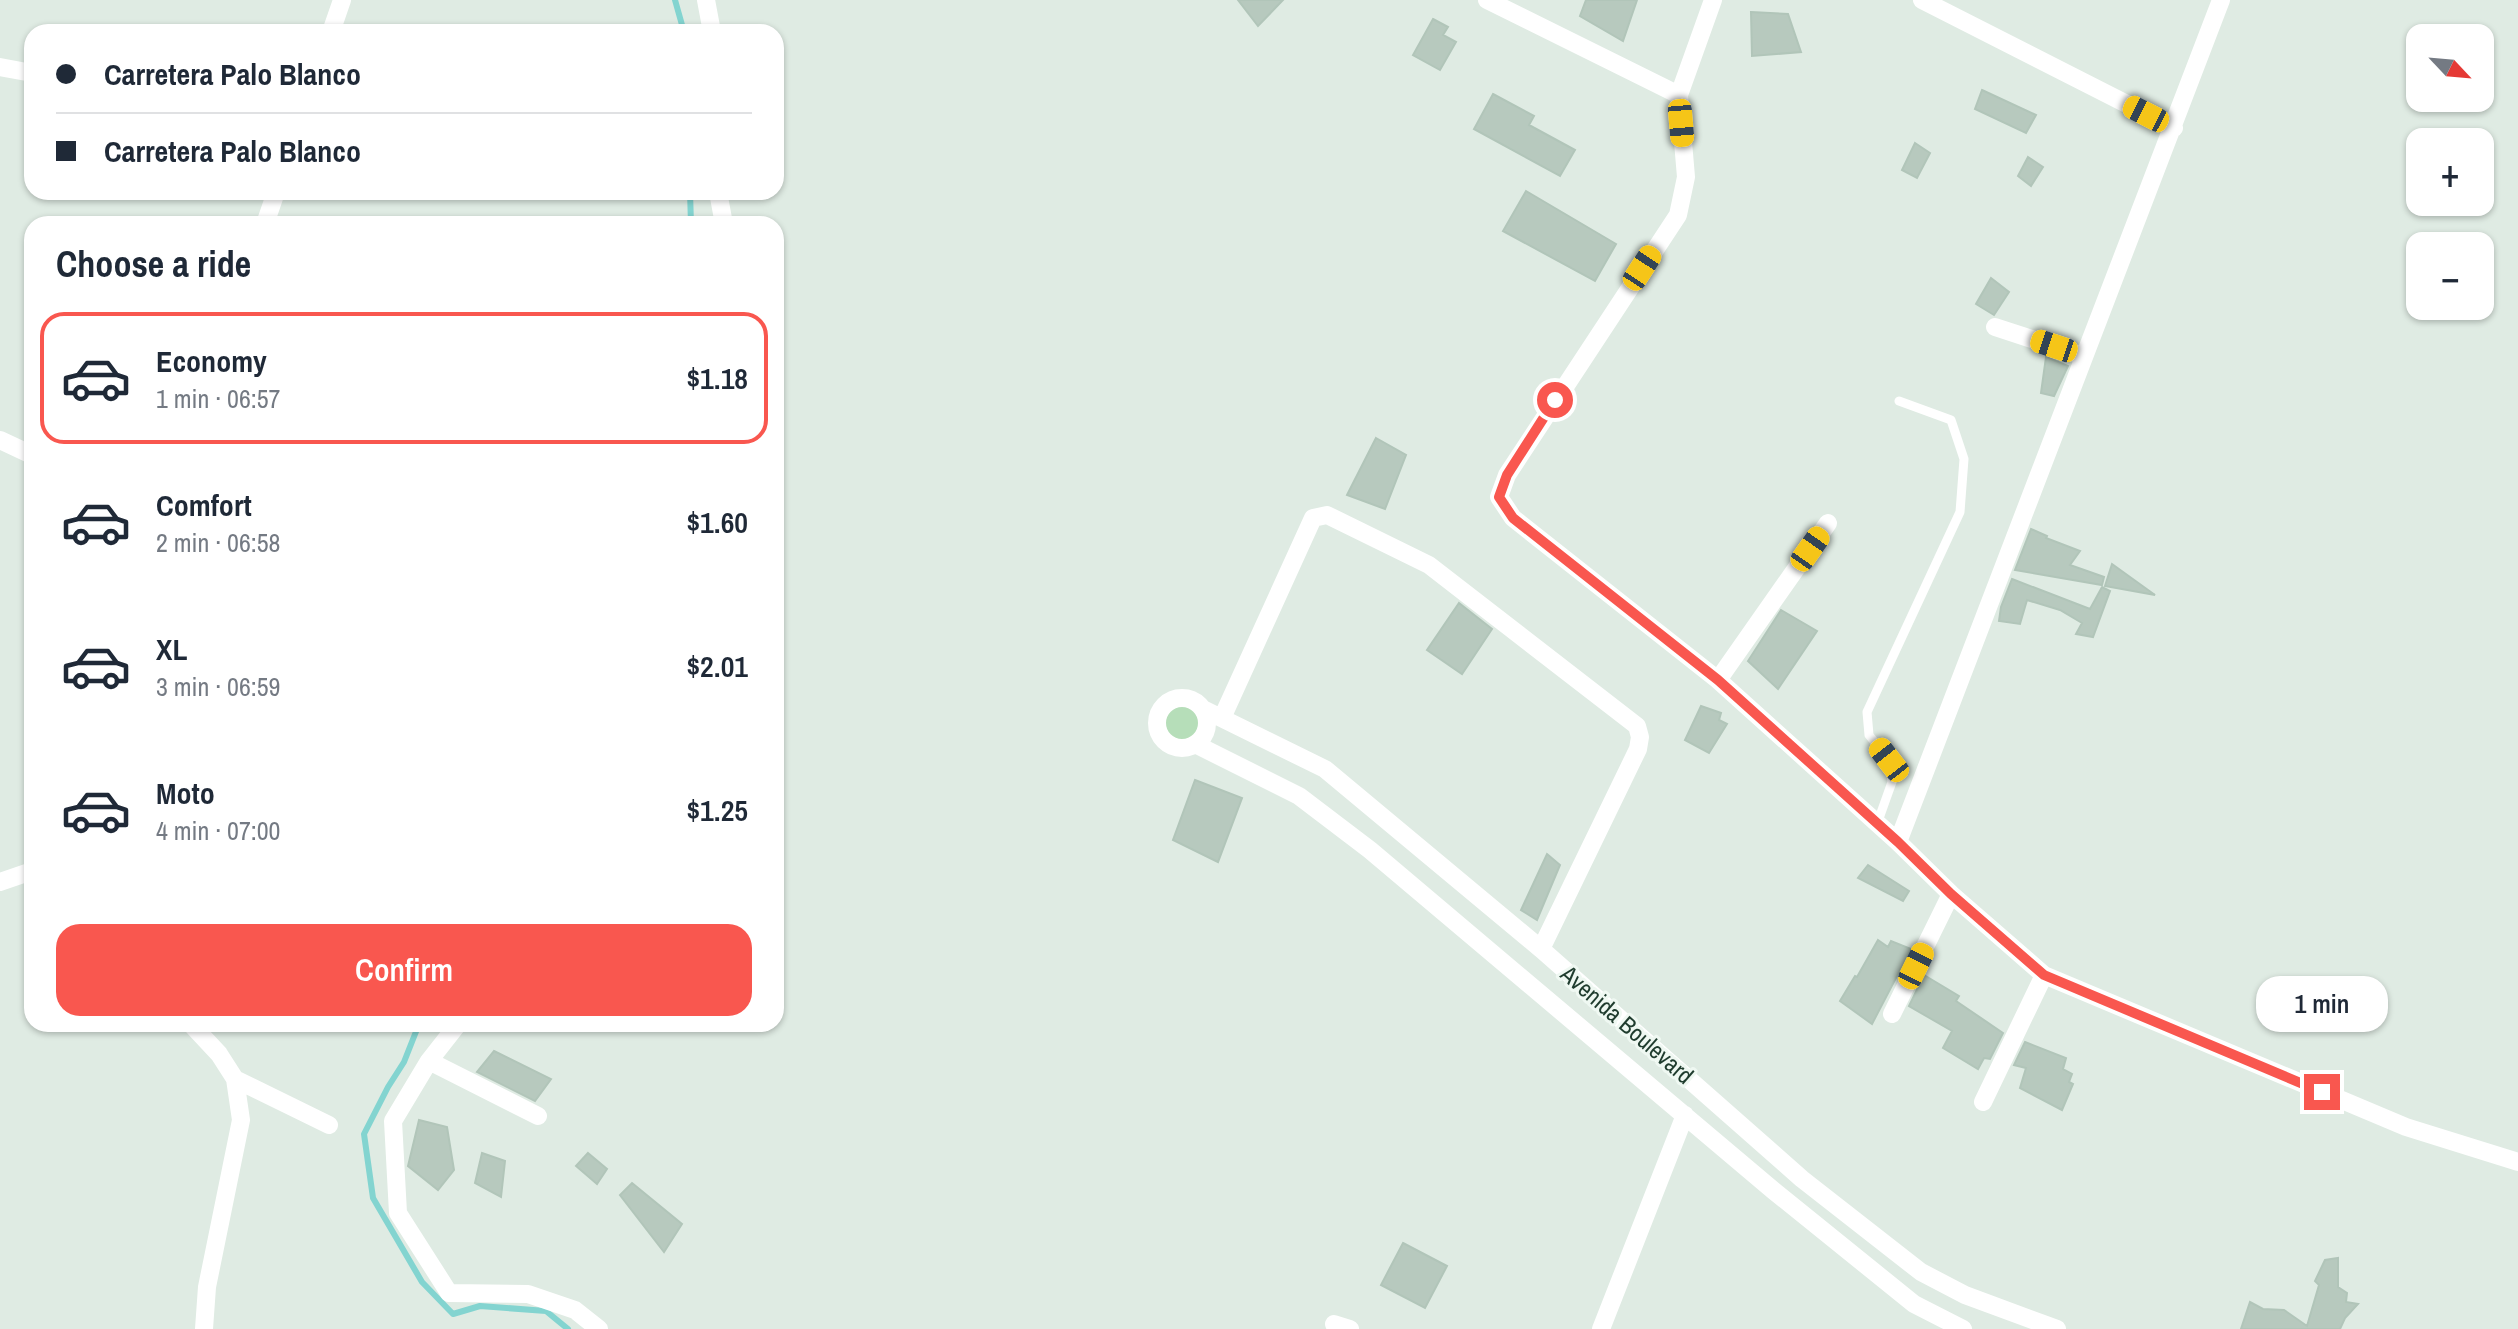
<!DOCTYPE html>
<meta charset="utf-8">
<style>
:root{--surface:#fff;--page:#f2f2f3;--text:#1f2937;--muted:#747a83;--line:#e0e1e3;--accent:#f9574f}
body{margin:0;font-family:"Archivo Narrow",sans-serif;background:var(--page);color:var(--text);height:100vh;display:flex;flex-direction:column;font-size:30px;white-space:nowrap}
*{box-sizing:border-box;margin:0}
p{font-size:26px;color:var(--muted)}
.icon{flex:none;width:44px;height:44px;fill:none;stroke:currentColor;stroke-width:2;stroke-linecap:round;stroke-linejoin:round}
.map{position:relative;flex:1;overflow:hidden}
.sheet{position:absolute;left:24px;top:216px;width:760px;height:816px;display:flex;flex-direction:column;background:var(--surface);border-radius:24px;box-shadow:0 2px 6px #0004}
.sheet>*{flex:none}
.guide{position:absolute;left:24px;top:24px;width:760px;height:176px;border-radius:24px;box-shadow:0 2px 6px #0004;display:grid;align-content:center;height:176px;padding:0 32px;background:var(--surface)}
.needle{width:52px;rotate:116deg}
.fabs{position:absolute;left:2406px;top:24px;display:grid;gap:16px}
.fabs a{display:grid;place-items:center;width:88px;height:88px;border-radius:16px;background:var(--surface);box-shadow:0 2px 6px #0004;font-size:40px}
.end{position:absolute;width:36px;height:36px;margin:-18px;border:10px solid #f9574f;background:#fff;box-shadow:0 0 0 4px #fff}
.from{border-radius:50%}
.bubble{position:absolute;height:56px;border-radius:24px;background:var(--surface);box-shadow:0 2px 6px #0004;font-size:26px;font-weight:600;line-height:56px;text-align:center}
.car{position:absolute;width:24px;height:48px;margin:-24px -12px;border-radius:10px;box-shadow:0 0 6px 2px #0007;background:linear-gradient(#f5c518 24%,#345 0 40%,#f5c518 0 76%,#345 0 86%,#f5c518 0)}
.guide b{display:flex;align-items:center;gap:28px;height:76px;font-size:30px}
.guide b+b{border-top:2px solid var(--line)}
.guide i{width:20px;height:20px;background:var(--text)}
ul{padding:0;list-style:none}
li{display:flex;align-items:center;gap:24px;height:132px;margin:0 16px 12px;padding:0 16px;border:4px solid transparent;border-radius:24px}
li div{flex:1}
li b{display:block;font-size:30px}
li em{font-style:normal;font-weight:600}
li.active{border-color:var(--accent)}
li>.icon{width:72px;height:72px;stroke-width:1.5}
h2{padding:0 32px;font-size:36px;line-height:96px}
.cta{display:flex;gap:16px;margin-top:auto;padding:16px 32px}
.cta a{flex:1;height:92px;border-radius:24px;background:var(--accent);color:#fff;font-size:32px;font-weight:600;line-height:92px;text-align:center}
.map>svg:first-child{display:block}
</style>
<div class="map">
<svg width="2518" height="1329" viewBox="0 0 2518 1329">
<rect width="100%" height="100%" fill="#dfebe3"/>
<path fill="#b6deb9" d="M1162 723a20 20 0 1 1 40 0a20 20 0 1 1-40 0Z"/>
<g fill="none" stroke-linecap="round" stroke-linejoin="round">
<path stroke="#83d4d0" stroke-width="6" d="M675,0L684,32
M690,192L691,224
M419,1024L404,1062L388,1087L364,1134L373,1198L422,1282L453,1314L480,1306L546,1311L568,1329"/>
</g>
<path fill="#b7c9be" stroke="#b1c5b9" stroke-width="2" d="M1238,0H1283L1258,26Z
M1586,0H1637L1623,41L1580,16Z
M1751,12L1788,14L1801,52L1752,56Z
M1433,19L1448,27L1443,35L1456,42L1440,70L1413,55Z
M1982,90L2036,115L2026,133L1975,109Z
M1493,94L1534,116L1529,125L1575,150L1560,176L1474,129Z
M1915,143L1930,153L1917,178L1902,170Z
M2028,157L2043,167L2031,186L2018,176Z
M1526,191L1616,244L1595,281L1503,231Z
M1991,278L2009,292L1994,315L1976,304Z
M2046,357L2068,366L2054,396L2041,393Z
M1376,438L1406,455L1385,509L1347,495Z
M2031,529L2047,536L2046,538L2080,551L2070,565L2104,577L2102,585L2015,570Z
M2112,564L2155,595L2105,586Z
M2012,579L2090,609L2102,587L2110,591L2093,637L2076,634L2082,623L2060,610L2027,600L2020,624L1999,621L2001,607Z
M1459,603L1492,629L1462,674L1427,650Z
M1781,610L1817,631L1778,689L1748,661Z
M1701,706L1721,713L1719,720L1727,724L1709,753L1685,740Z
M1195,780L1242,798L1218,862L1173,840Z
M1547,854L1560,865L1537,920L1521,910Z
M1868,865L1909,891L1903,901L1858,878Z
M1878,940L1888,947L1891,941L1911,949L1872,1024L1840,1001L1855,976L1857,977Z
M1924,975L1959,996L1956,1001L2003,1033L1990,1059L1984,1058L1978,1069L1943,1048L1952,1031L1909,1006Z
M2025,1042L2066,1058L2063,1069L2072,1074L2069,1082L2073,1084L2062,1110L2020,1088L2026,1068L2014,1065Z
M494,1051L551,1079L535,1101L477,1072Z
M419,1120L447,1127L454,1170L438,1190L408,1166Z
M482,1153L505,1161L501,1197L475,1183Z
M588,1153L607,1169L597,1184L576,1166Z
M632,1183L682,1224L664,1252L620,1195Z
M1403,1243L1447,1266L1425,1308L1381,1285Z
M2338,1258V1287L2347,1293L2346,1302L2358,1304L2345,1318L2340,1329H2241L2250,1302L2263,1309L2284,1310L2307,1326L2319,1285L2315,1281L2325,1260Z"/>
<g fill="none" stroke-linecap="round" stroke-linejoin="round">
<path stroke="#fff" stroke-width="9" d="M1877,824L1892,782L1889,760L1869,735L1867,712L1960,512L1964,459L1951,420L1899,401"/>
<path stroke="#fff" stroke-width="18" d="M706,0L712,32
M1487,0L1679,95
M1713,0L1679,95L1686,177L1678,215L1507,475L1499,497L1513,518L1718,680L1898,842L1951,894L2044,975L2406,1127L2518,1162
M1922,0L2174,128
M331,32L342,0
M0,67L32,73
M718,192L724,224
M265,224L276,192
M1995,327L2084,356
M0,440L32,455
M1718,680L1828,523
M1157 723a25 25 0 1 1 50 0a25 25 0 1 1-50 0Z
M1203,709L1325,769L1541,949L1802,1179L1921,1272L1965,1295L2057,1329
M1222,718L1313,518L1327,515L1429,565L1637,726L1640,737L1638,749L1541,949
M1195,744L1299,796L1370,850L1774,1191L1914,1304L1963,1329
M1898,842L2221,0
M0,882L32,871
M1892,1014L1951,894
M191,1024L219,1054L235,1079L241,1120L207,1287L204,1329
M458,1024L429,1061L393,1121L398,1213L449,1293L528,1294L575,1310L599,1329
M429,1061L538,1116
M235,1079L329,1125
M1983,1102L2044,975
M1334,1324L1350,1329
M1601,1329L1685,1115"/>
</g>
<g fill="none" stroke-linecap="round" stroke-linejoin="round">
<path stroke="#f9574f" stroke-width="10" d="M1555,400L1507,475L1499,497L1513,518L1718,680L1898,842L1951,894L2044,975L2322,1092"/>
</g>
<g text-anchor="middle" stroke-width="6" stroke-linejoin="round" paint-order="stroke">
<g font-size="24" fill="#1f3c2e" stroke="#eff8f2">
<text transform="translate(1627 1025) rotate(41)" y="8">Avenida Boulevard</text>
</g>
</g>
</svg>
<div class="fabs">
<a><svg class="needle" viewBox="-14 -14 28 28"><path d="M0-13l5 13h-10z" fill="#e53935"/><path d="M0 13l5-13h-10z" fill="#747a83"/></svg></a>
<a>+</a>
<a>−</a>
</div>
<i class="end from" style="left:1555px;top:400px"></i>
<i class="end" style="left:2322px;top:1092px"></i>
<div class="bubble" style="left:2256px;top:976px;width:132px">1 min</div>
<i class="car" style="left:2146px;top:114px;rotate:297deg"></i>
<i class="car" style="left:1681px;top:123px;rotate:175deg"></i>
<i class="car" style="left:1642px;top:268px;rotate:33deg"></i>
<i class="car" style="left:2054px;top:346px;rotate:288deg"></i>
<i class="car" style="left:1810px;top:549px;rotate:35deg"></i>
<i class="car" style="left:1889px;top:760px;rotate:322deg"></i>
<i class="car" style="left:1916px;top:966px;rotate:26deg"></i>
<div class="guide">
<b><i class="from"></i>Carretera Palo Blanco</b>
<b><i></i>Carretera Palo Blanco</b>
</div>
<section class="sheet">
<h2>Choose a ride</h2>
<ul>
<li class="active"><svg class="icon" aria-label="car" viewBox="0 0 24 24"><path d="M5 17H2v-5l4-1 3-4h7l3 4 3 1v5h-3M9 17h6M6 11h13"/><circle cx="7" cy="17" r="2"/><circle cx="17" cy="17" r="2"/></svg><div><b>Economy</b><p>1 min · 06:57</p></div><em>$1.18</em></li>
<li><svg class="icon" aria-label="car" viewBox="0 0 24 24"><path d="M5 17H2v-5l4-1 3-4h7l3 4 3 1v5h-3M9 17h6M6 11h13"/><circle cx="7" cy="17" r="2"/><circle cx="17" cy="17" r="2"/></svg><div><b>Comfort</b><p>2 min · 06:58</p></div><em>$1.60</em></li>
<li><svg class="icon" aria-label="car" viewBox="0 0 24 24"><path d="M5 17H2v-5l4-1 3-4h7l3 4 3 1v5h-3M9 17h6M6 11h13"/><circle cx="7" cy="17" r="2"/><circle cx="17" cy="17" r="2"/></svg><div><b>XL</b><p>3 min · 06:59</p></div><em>$2.01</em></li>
<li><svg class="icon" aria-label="car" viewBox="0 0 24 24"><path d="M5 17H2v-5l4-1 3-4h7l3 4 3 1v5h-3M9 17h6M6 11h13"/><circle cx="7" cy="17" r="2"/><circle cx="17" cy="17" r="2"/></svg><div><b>Moto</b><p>4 min · 07:00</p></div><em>$1.25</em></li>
</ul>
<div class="cta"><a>Confirm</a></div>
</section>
</div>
